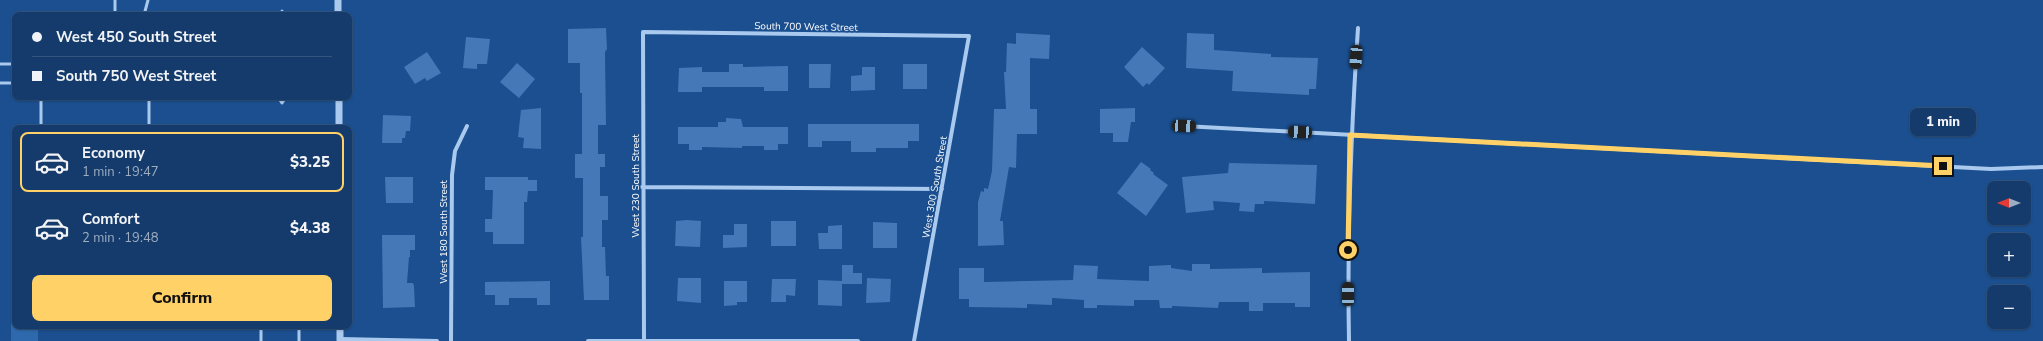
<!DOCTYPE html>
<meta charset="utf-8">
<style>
:root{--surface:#143b6b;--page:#1d4271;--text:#f1f3f6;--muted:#9dadc1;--line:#33557e;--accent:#ffd166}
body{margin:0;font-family:"Nunito Sans",sans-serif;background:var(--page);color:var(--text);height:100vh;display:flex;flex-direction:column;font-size:15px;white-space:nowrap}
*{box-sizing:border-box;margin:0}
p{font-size:13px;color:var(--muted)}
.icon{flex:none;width:22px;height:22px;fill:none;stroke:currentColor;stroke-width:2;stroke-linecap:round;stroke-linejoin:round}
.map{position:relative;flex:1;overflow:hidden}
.panel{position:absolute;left:12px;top:125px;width:340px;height:204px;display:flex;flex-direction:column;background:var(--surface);border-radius:8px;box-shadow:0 1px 3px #0004,0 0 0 1px var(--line)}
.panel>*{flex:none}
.top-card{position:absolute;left:12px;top:12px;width:340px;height:88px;border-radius:8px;box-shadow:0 1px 3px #0004,0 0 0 1px var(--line);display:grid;align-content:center;height:88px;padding:0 20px;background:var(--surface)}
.needle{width:26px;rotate:270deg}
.controls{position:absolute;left:1987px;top:181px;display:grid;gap:8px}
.controls a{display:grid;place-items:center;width:44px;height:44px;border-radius:8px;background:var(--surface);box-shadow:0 1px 3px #0004,0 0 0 1px var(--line);font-size:20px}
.end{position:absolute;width:18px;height:18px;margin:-9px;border:5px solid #ffd166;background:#111;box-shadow:0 0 0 2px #111}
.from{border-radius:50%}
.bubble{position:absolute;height:28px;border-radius:8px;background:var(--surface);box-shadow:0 1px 3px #0004,0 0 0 1px var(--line);font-size:13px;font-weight:800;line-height:28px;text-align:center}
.car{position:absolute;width:12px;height:24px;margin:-12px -6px;border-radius:5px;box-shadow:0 0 3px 1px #0007;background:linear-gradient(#222 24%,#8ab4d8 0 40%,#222 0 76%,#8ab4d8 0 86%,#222 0)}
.top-card b{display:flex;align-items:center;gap:14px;height:38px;font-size:15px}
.top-card b+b{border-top:1px solid var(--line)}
.top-card i{width:10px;height:10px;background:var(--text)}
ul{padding:7px 0 0;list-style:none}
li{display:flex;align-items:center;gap:12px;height:60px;margin:0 8px 6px;padding:0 12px;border:2px solid transparent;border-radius:8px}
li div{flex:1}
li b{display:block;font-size:15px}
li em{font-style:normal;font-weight:800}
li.current{border-color:var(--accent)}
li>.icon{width:36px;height:36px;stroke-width:1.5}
.button{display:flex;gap:8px;margin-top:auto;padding:8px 20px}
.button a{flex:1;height:46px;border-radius:8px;background:var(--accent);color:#111;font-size:16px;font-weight:800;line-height:46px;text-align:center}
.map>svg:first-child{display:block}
</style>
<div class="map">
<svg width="2043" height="341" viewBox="0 0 2043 341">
<rect width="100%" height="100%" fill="#1b4f8f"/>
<path fill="#2e69ad" d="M11,249H15V326H38V341H11Z"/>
<path fill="#4478b7" d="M606,28L607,49L605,52L606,125H598V154H605V167H600V196H608V220H602V247H605L606,276H609V300H584L581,237H583V178H575V154H582V93H580V63H568V29Z
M1016,33L1050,35L1049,59L1030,58V109H1037V134H1017L1016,168L1009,167L1000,221H1003L1004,245L978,246V202L981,191L984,192V188L988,189L992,171L994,109H1006L1004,72H1006L1007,43L1016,44Z
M1187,33L1214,34V50L1271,54V57L1318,58L1316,89H1309V95L1232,91L1233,71L1186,68Z
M466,37L490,39L487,64H477V69L463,68Z
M1142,47L1165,68L1149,85L1147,83L1143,87L1124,67Z
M427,52L441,73L427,81L425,78L415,84L404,67Z
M517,63L535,79L519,98L500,82Z
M729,64H743V67L788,66V91H764V87H702V92H678L679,68L702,67V72H729Z
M809,64H831L830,88H809Z
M903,64H927V89H903Z
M862,67H875V90L851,91V76L862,75Z
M541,108V149L523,148L524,138L518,137L521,110Z
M1135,108V122H1131L1128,142H1113V133H1100V109Z
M383,115L411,116L410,131H406L405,138H402V143H382Z
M726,118L741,119L743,127H788V144H778V150H764V146H742V148L702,147V150H689V144H678V127H718V122H726Z
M808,124H919V141H908V148H876V152H851V141H822V147H808Z
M1141,162L1151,169L1150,170L1154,173L1153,174L1168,185L1146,216L1117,193Z
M1229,163L1317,165L1315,204L1264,201V204H1255L1254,212L1239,211L1240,203L1213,201L1214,210L1186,213L1182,177L1228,173Z
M385,177H413V203H386Z
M485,177H528V180H537V191H528L527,202H524V244H493V232H485V219H492L493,190H485Z
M687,220L701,221L700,247L675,246L676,221Z
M771,221H796V246H771Z
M873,222L897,223V248H873Z
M734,224H747V247L723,248V235H734Z
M842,225V249H819L818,233H828V226Z
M382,235H415V250H410V257H409L407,283H413L414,286L415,307L383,308Z
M1192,264H1210V269L1262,268V273L1310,272V307H1295V303H1263V311H1249V302H1219L1218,308L1172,306V308H1160L1159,300H1134V306L1097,305V308H1084V300L1052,298V305L1027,304V308L969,307V299H959V268H984V282L1073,280L1074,265L1098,266L1097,279L1149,281V266L1171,265V268L1192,271Z
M842,265H853V273H862V284H842V306L818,305V280L842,281Z
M678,278H701V303L677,301Z
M867,278L891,279L890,302L866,303Z
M772,279H796L795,296L786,295V302H771Z
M550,281V305H537V298H509V305H495V295H485V282Z
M724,281H747V302H737V305L724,306Z"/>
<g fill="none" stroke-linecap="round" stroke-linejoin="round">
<path stroke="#a9c9ee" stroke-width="3" d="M115,0V15
M282,11V15
M144,15L148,0
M0,64H15
M0,83H15
M278,97L282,103L286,97
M41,128V97
M149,128V97
M299,326V341
M261,341V326"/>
<path stroke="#a9c9ee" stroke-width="4" d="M1184,126L1991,169L2043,167
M642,187L942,189
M340,339L437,341
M644,340L643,32L969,36L914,341
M451,341L452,175L455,151L467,126
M588,341H858
M1349,341C1347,236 1351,132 1358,28"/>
<path stroke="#a9c9ee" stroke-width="7" d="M338,0V15
M339,97V128
M340,326V341"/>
</g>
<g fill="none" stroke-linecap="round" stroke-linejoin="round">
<path stroke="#ffd166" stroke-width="5" d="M1348,250L1350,135L1943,166"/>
</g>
<g text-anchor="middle" stroke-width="3" stroke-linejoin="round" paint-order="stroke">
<g font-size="10" fill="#fff" stroke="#1b4f8f">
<text transform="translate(806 26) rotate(1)" y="4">South 700 West Street</text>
<text transform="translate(635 186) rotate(-90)" y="4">West 230 South Street</text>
<text transform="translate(934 187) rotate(-80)" y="4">West 300 South Street</text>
<text transform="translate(443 232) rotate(-90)" y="4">West 180 South Street</text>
</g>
</g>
</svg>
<div class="controls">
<a><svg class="needle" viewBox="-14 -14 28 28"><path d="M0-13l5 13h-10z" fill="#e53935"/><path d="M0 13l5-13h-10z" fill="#9dadc1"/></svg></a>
<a>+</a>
<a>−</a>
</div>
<i class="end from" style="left:1348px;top:250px"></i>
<i class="end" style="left:1943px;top:166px"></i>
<div class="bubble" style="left:1910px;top:108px;width:66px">1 min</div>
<i class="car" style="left:1356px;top:57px;rotate:184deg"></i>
<i class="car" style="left:1184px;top:126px;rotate:93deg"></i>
<i class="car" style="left:1300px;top:132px;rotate:273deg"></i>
<i class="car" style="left:1348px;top:294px;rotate:0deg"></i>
<div class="top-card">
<b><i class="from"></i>West 450 South Street</b>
<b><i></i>South 750 West Street</b>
</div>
<section class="panel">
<ul>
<li class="current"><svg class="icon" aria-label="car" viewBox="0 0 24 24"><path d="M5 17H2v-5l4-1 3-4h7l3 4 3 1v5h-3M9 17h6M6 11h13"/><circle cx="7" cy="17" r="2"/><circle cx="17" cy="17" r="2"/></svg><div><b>Economy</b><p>1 min · 19:47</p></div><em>$3.25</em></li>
<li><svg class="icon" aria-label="car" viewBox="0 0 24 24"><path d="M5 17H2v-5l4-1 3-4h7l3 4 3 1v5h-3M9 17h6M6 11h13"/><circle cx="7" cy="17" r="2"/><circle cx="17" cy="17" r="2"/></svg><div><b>Comfort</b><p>2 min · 19:48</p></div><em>$4.38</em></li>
</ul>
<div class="button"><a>Confirm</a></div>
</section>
</div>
